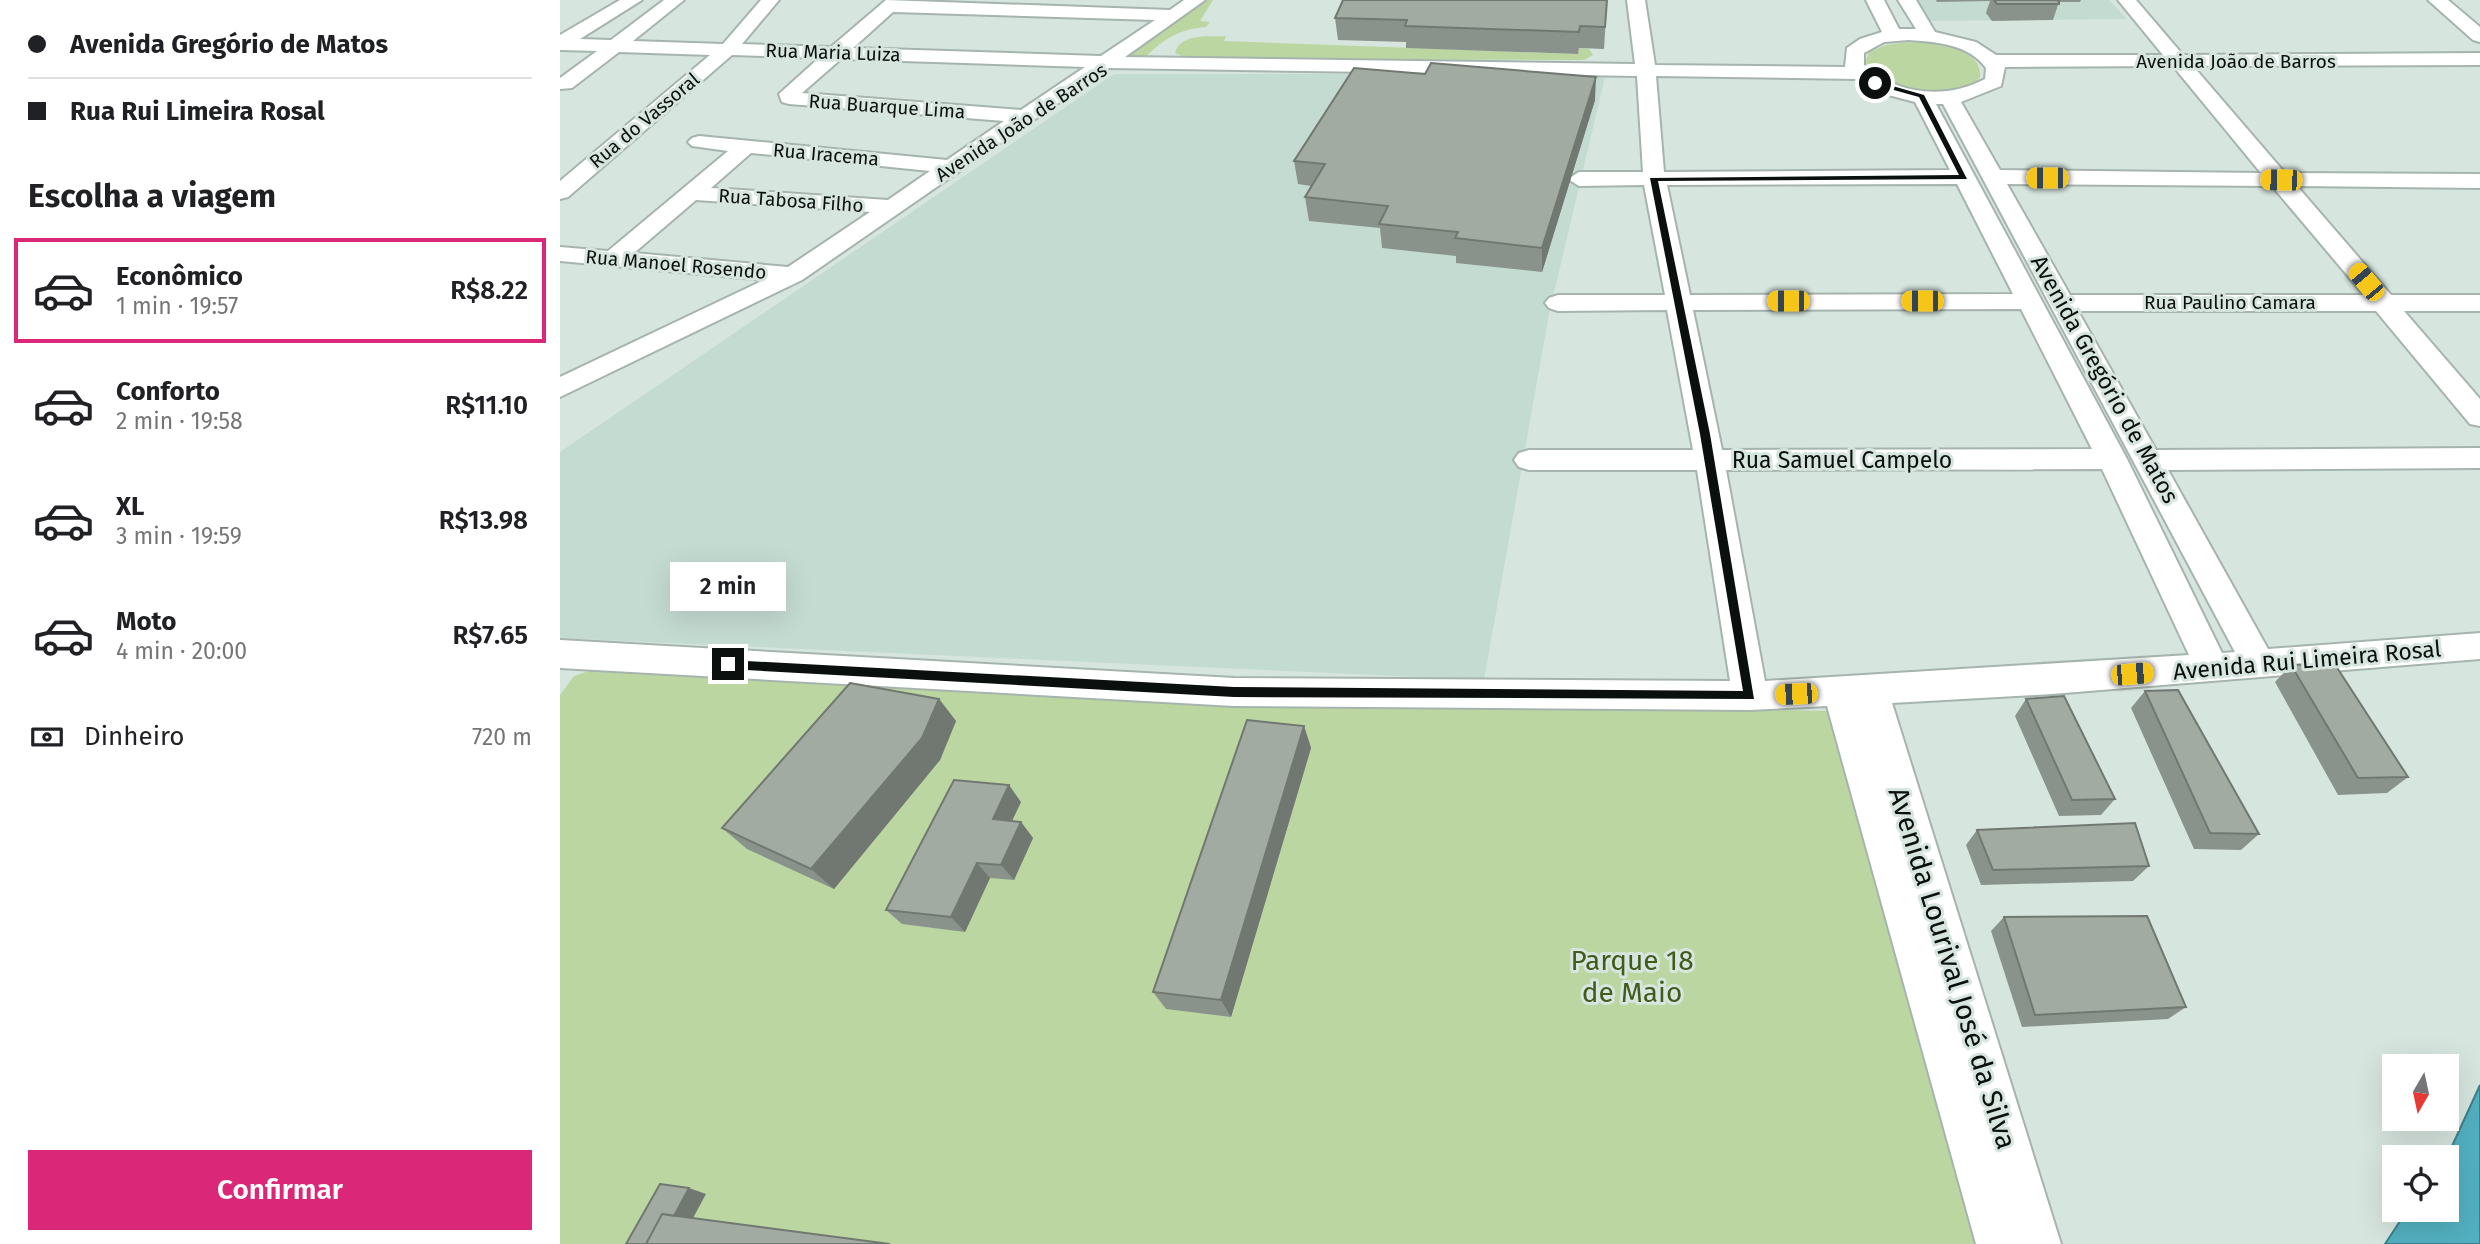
<!DOCTYPE html>
<html lang="pt">
<meta charset="utf-8">
<style>
:root{--surface:#fff;--page:#f2f2f2;--text:#202124;--muted:#757577;--line:#e0e0e0;--accent:#db2777}
body{margin:0;font-family:"Fira Sans",sans-serif;background:var(--page);color:var(--text);height:100vh;display:flex;flex-direction:column;font-size:26px;white-space:nowrap}
*{box-sizing:border-box;margin:0}
p{font-size:23px;color:var(--muted)}
.icon{flex:none;width:38px;height:38px;fill:none;stroke:currentColor;stroke-width:2;stroke-linecap:round;stroke-linejoin:round}
.map{position:relative;flex:1;overflow:hidden}
.sheet{display:flex;flex-direction:column;background:var(--surface);width:560px}
.sheet>*{flex:none}
.guide{display:grid;align-content:center;height:154px;padding:0 28px;background:var(--surface)}
.needle{width:46px;rotate:189deg}
.controls{position:absolute;left:1822px;top:1054px;display:grid;gap:14px}
.controls a{display:grid;place-items:center;width:77px;height:77px;border-radius:0px;background:var(--surface);box-shadow:0 7px 28px #0002;font-size:35px}
.end{position:absolute;width:32px;height:32px;margin:-16px;border:9px solid #0b100e;background:#fff;box-shadow:0 0 0 4px #fff}
.from{border-radius:50%}
.bubble{position:absolute;height:49px;border-radius:0px;background:var(--surface);box-shadow:0 7px 28px #0002;font-size:23px;font-weight:600;line-height:49px;text-align:center}
.car{position:absolute;width:21px;height:42px;margin:-21px -10px;border-radius:9px;box-shadow:0 0 5px 2px #0007;background:linear-gradient(#f5c518 24%,#345 0 40%,#f5c518 0 76%,#345 0 86%,#f5c518 0)}
.guide b{display:flex;align-items:center;gap:24px;height:66px;font-size:26px}
.guide b+b{border-top:2px solid var(--line)}
.guide i{width:18px;height:18px;background:var(--text)}
ul{padding:0;list-style:none}
li{display:flex;align-items:center;gap:21px;height:105px;margin:0 14px 10px;padding:0 14px;border:4px solid transparent;border-radius:0px}
li div{flex:1}
li b{display:block;font-size:26px}
li em{font-style:normal;font-weight:600}
li.selected{border-color:var(--accent)}
li>.icon{width:63px;height:63px;stroke-width:1.5}
h2{padding:0 28px;font-size:32px;line-height:84px}
.pay{display:flex;align-items:center;gap:18px;height:77px;padding:0 28px;font-size:26px}
.pay p{margin-inline-start:auto}
.button{display:flex;gap:14px;margin-top:auto;padding:14px 28px}
.button a{flex:1;height:80px;border-radius:0px;background:var(--accent);color:#fff;font-size:28px;font-weight:600;line-height:80px;text-align:center}
main{display:flex;flex:1;min-height:0}
.map>svg:first-child{display:block}
</style>
<main>
<section class="sheet">
<div class="guide">
<b><i class="from"></i>Avenida Gregório de Matos</b>
<b><i></i>Rua Rui Limeira Rosal</b>
</div>
<h2>Escolha a viagem</h2>
<ul>
<li class="selected"><svg class="icon" aria-label="car" viewBox="0 0 24 24"><path d="M5 17H2v-5l4-1 3-4h7l3 4 3 1v5h-3M9 17h6M6 11h13"/><circle cx="7" cy="17" r="2"/><circle cx="17" cy="17" r="2"/></svg><div><b>Econômico</b><p>1 min · 19:57</p></div><em>R$8.22</em></li>
<li><svg class="icon" aria-label="car" viewBox="0 0 24 24"><path d="M5 17H2v-5l4-1 3-4h7l3 4 3 1v5h-3M9 17h6M6 11h13"/><circle cx="7" cy="17" r="2"/><circle cx="17" cy="17" r="2"/></svg><div><b>Conforto</b><p>2 min · 19:58</p></div><em>R$11.10</em></li>
<li><svg class="icon" aria-label="car" viewBox="0 0 24 24"><path d="M5 17H2v-5l4-1 3-4h7l3 4 3 1v5h-3M9 17h6M6 11h13"/><circle cx="7" cy="17" r="2"/><circle cx="17" cy="17" r="2"/></svg><div><b>XL</b><p>3 min · 19:59</p></div><em>R$13.98</em></li>
<li><svg class="icon" aria-label="car" viewBox="0 0 24 24"><path d="M5 17H2v-5l4-1 3-4h7l3 4 3 1v5h-3M9 17h6M6 11h13"/><circle cx="7" cy="17" r="2"/><circle cx="17" cy="17" r="2"/></svg><div><b>Moto</b><p>4 min · 20:00</p></div><em>R$7.65</em></li>
</ul>
<div class="pay"><svg class="icon" aria-label="cash" viewBox="0 0 24 24"><path d="M3 7h18v10H3z"/><circle cx="12" cy="12" r="2"/></svg>Dinheiro<p>720 m</p></div>
<div class="button"><a>Confirmar</a></div>
</section>
<div class="map">
<svg width="1920" height="1244" viewBox="0 0 1920 1244">
<rect width="100%" height="100%" fill="#d7e5df"/>
<path fill="#c4dbd2" d="M1351,0H1549L1567,19L1363,21Z
M554,74H1022L1045,77L989,314L924,680L0,638V452Z"/>
<path fill="#bcd6a2" d="M639,0H653L640,21L650,22L646,27C619,29 601,40 583,60L561,59Z
M666,36L664,41L1018,54L1019,48L1029,49L1033,55L1024,60L629,59L615,53C620,33 649,37 666,36Z
M1349,42C1370,43 1423,46 1420,77C1401,105 1346,92 1320,80C1314,77 1310,69 1305,64L1309,52L1326,45Z
M32,670L313,686L833,706L1281,711L1431,1244H0V695L14,676Z"/>
<path fill="#52b0c0" stroke="#3d808b" stroke-width="2" d="M1920,1085V1244H1825L1848,1209H1886L1887,1157Z"/>
<g fill="none" stroke-linecap="round" stroke-linejoin="round">
<g stroke="#a6b4ae" stroke-width="4">
<path id="minor" d="M60,0H82L20,39L51,40L104,0H124L73,41L163,44L201,0H219L182,44L271,47L326,0L610,10L624,0H645L565,57L1075,64L1067,0H1085L1095,65L1285,67L1287,48L1300,39L1322,32L1306,0H1324L1339,29H1356L1338,0H1356L1375,32L1416,42L1436,55H1603L1558,0H1576L1623,55L1920,53V65L1633,66L1725,173L1920,174V188L1737,186L1831,295H1920V311H1844L1920,399V426L1910,424L1816,311H1518L1596,450L1920,448V468L1608,470L1708,649L1920,633V659L1492,694L1332,703L1501,1244H1416L1267,706L1190,710L674,706L0,668V640L674,678L1170,681L1137,470H969L959,467L954,460L959,453L969,450H1133L1107,310L998,311L989,308L985,303L989,298L998,295H1105L1084,185L1019,186L1008,179L1019,172H1083L1077,76L549,68L242,280L0,397V377L204,280L0,261V247L48,251L168,151L132,146L128,142L132,138L139,136L387,160L444,121L229,104L222,102L219,94L259,58L172,55L8,197L0,199V181L150,55L59,52L12,88L0,89V78L37,51L0,50V35ZM333,12L595,20L541,56L293,48ZM1349,40C1376,42 1409,44 1426,68L1425,79C1386,100 1337,95 1304,65V53L1324,42ZM281,59L525,67L461,110L242,93ZM1613,66L1701,173L1440,170L1401,102L1441,86L1445,67ZM1096,76L1296,79L1317,92L1355,102L1390,170L1104,172ZM1376,104H1383L1675,652L1662,653L1567,459ZM191,153L370,171L328,200L151,188ZM1397,184L1453,294L1130,295L1107,185ZM1447,184L1712,186L1804,295H1510ZM136,200L310,212L228,267L74,253ZM1461,309L1532,449L1162,450L1133,310ZM1542,469L1629,655L1205,681L1166,470Z
M1868,0H1888L1920,27V42L1913,40Z"/>
</g>
<use href="#minor" fill="#fff" fill-rule="evenodd"/>
</g>
<path fill="#8a938b" d="M1047,0L1044,49L1019,48L1018,54L846,48V42L778,40L775,18Z
M1376,0H1521L1520,2H1499L1493,20L1432,21L1426,13L1430,1L1377,2Z
M865,74L1035,100L982,272L896,263V256L822,248L820,228L749,221L745,197L751,186L738,184L734,161Z
M1731,665L1848,777L1827,793L1778,795L1715,682Z
M1585,691L1699,834L1681,850L1634,849L1571,708Z
M379,699L396,721L380,760L274,889L187,849L162,828Z
M1466,699L1555,799L1541,815L1499,816L1455,716Z
M744,726L751,748L671,1017L606,1009L593,992Z
M461,802L452,821L461,822L473,838L454,880L430,878L405,932L342,924L326,910Z
M1417,830L1589,866L1573,881L1421,885L1406,845Z
M1444,917L1626,1007L1608,1019L1462,1027L1431,931Z"/>
<path fill="#717871" d="M1036,77L1035,100L982,272V248Z
M379,699L396,721L380,760L274,889L251,869Z
M744,726L751,748L671,1017L661,1000Z
M449,785L461,802L445,835L433,819Z
M461,822L473,838L454,880L441,865Z
M417,863L430,878L405,932L391,917Z
M129,1188L146,1194L119,1244H98Z"/>
<path fill="#a1aba2" stroke="#717871" stroke-width="2" d="M783,0H1047L1045,27L1020,26L1019,32L845,26L847,20L775,18Z
M1434,0H1496L1499,1V4H1437Z
M871,63L1036,77L982,248L895,238L898,232L819,224L828,206L745,197L765,164L734,161L794,68L865,74Z
M1774,663L1848,777L1798,778L1731,665Z
M290,683L379,699L362,738L251,869L162,828Z
M1618,690L1699,834L1650,833L1585,691Z
M1504,696L1555,799L1512,800L1466,699Z
M687,720L744,726L661,1000L593,992Z
M394,780L449,785L433,819L461,822L441,865L417,863L391,917L326,910Z
M1575,823L1589,866L1433,870L1417,830Z
M1587,916L1626,1007L1475,1015L1444,917Z
M100,1184L129,1188L114,1216L102,1214L86,1244H66Z
M102,1214L330,1244H86Z"/>
<path fill="#0b100e" d="M1315,81L1364,95L1407,179L1098,181L1150,434L1194,699L674,697L168,669L162,664L168,660L674,687L1183,691L1140,434L1090,178L1399,175L1359,97L1312,84Z"/>
<g text-anchor="middle" stroke-width="6" stroke-linejoin="round" paint-order="stroke">
<g font-size="19" fill="#0b100e" stroke="#d7e5df">
<text transform="translate(273 52) rotate(2)" y="7">Rua Maria Luiza</text>
<text x="1676" y="68">Avenida João de Barros</text>
<text transform="translate(327 106) rotate(4)" y="7">Rua Buarque Lima</text>
<text transform="translate(84 120) rotate(-40)" y="7">Rua do Vassoral</text>
<text transform="translate(461 122) rotate(-33)" y="7">Avenida João de Barros</text>
<text transform="translate(266 154) rotate(5)" y="7">Rua Iracema</text>
<text transform="translate(231 200) rotate(4)" y="7">Rua Tabosa Filho</text>
<text transform="translate(116 264) rotate(5)" y="7">Rua Manoel Rosendo</text>
<text x="1670" y="309">Rua Paulino Camara</text>
</g>
<g font-size="23" fill="#0b100e" stroke="#d7e5df">
<text transform="translate(1545 379) rotate(61)" y="8">Avenida Gregório de Matos</text>
<text x="1282" y="468">Rua Samuel Campelo</text>
<text transform="translate(1747 660) rotate(-5)" y="8">Avenida Rui Limeira Rosal</text>
</g>
<g font-size="28" fill="#405b1a" stroke="#d7e5df">
<text x="1072" y="970">Parque 18<tspan x="1072" dy="32">de Maio</tspan></text>
</g>
<g font-size="28" fill="#0b100e" stroke="#d7e5df">
<text transform="translate(1393 968) rotate(73)" y="10">Avenida Lourival José da Silva</text>
</g>
</g>
</svg>
<div class="controls">
<a><svg class="needle" viewBox="-14 -14 28 28"><path d="M0-13l5 13h-10z" fill="#e53935"/><path d="M0 13l5-13h-10z" fill="#757577"/></svg></a>
<a><svg class="icon" aria-label="locate" viewBox="0 0 24 24"><circle cx="12" cy="12" r="6"/><path d="M12 2v4M12 18v4M2 12h4M18 12h4"/></svg></a>
</div>
<i class="end from" style="left:1315px;top:83px"></i>
<i class="end" style="left:168px;top:664px"></i>
<div class="bubble" style="left:110px;top:562px;width:116px">2 min</div>
<i class="car" style="left:1487px;top:178px;rotate:270deg"></i>
<i class="car" style="left:1721px;top:180px;rotate:271deg"></i>
<i class="car" style="left:1806px;top:282px;rotate:320deg"></i>
<i class="car" style="left:1228px;top:301px;rotate:270deg"></i>
<i class="car" style="left:1362px;top:301px;rotate:270deg"></i>
<i class="car" style="left:1572px;top:674px;rotate:85deg"></i>
<i class="car" style="left:1236px;top:694px;rotate:268deg"></i>
</div>
</main>
